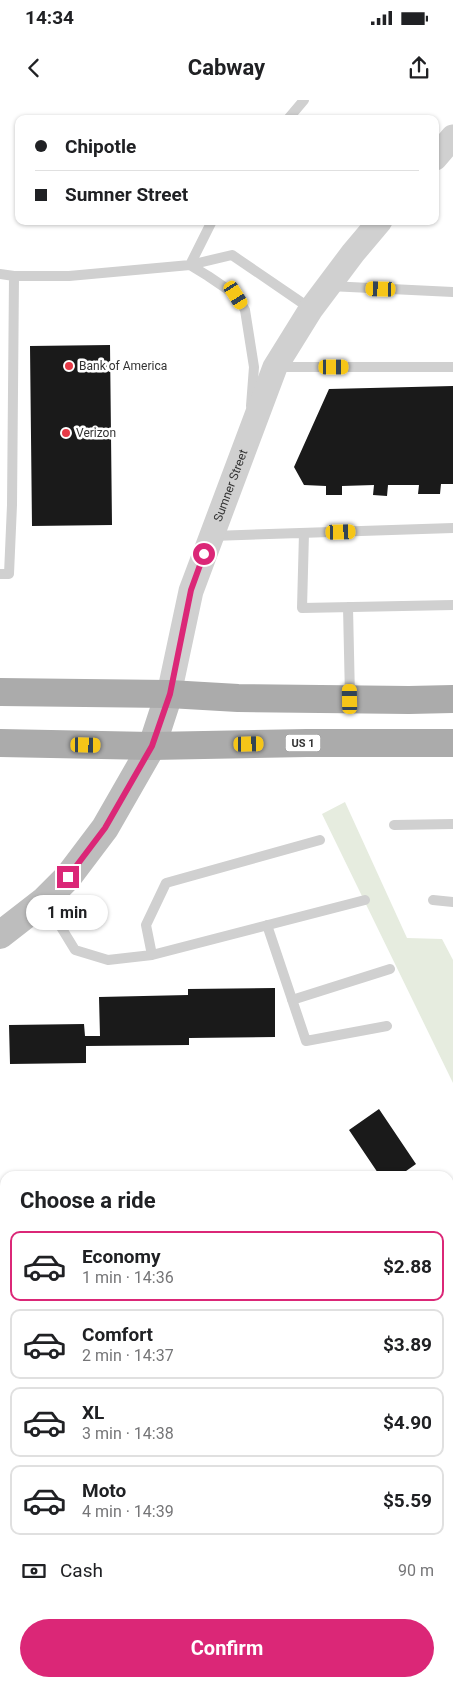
<!DOCTYPE html>
<meta charset="utf-8">
<style>
:root{--surface:#fff;--page:#f2f2f2;--text:#202124;--muted:#757577;--line:#e0e0e0;--accent:#db2777}
body{margin:0;font-family:Roboto,sans-serif;background:var(--page);color:var(--text);height:100vh;display:flex;flex-direction:column;font-size:19px;white-space:nowrap}
*{box-sizing:border-box;margin:0}
p{font-size:16px;color:var(--muted)}
.icon{flex:none;width:28px;height:28px;fill:none;stroke:currentColor;stroke-width:2;stroke-linecap:round;stroke-linejoin:round}
.map{position:relative;flex:1;overflow:hidden}
.details{position:absolute;left:0px;top:1071px;width:454px;height:516px;display:flex;flex-direction:column;background:var(--surface);border-radius:15px 15px 0 0;box-shadow:0 1px 4px #0004}
.details>*{flex:none}
.banner{position:absolute;left:15px;top:15px;width:424px;height:110px;border-radius:10px;box-shadow:0 1px 4px #0004;display:grid;align-content:center;height:110px;padding:0 20px;background:var(--surface)}
.end{position:absolute;width:22px;height:22px;margin:-11px;border:6px solid #db2777;background:#fff;box-shadow:0 0 0 2px #fff}
.from{border-radius:50%}
.bubble{position:absolute;height:35px;border-radius:18px;background:var(--surface);box-shadow:0 1px 4px #0004;font-size:16px;font-weight:700;line-height:35px;text-align:center}
.car{position:absolute;width:15px;height:30px;margin:-15px -8px;border-radius:6px;box-shadow:0 0 4px 1px #0007;background:linear-gradient(#f5c518 24%,#345 0 40%,#f5c518 0 76%,#345 0 86%,#f5c518 0)}
.banner b{display:flex;align-items:center;gap:18px;height:48px;font-size:19px}
.banner b+b{border-top:1px solid var(--line)}
.banner i{width:12px;height:12px;background:var(--text)}
ul{padding:0;list-style:none}
li{display:flex;align-items:center;gap:15px;height:70px;margin:0 10px 8px;padding:0 10px;border:2px solid var(--line);border-radius:10px}
li div{flex:1}
li b{display:block;font-size:19px}
li em{font-style:normal;font-weight:700}
li.current{border-color:var(--accent)}
li>.icon{width:45px;height:45px;stroke-width:1.5}
h2{padding:0 20px;font-size:22px;line-height:60px}
.pay{display:flex;align-items:center;gap:12px;height:55px;padding:0 20px;font-size:19px}
.pay p{margin-inline-start:auto}
.primary-button{display:flex;gap:10px;margin-top:auto;padding:10px 20px}
.primary-button a{flex:1;height:58px;border-radius:30px;background:var(--accent);color:#fff;font-size:20px;font-weight:700;line-height:58px;text-align:center}
.status{display:flex;justify-content:space-between;align-items:center;height:35px;padding:0 25px;background:var(--surface);direction:ltr}
.status svg{height:14px;fill:currentColor}
header{display:flex;justify-content:space-between;align-items:center;height:65px;padding:0 20px;background:var(--surface);font-size:22px;font-weight:700}
.map>svg:first-child{display:block}
</style>
<div class="status"><b>14:34</b><svg viewBox="0 0 49 12"><path d="M0 12V9h3v3zM5 12V6h3v6zM10 12V3h3v9zM15 12V0h3v12zM26 1h20v11H26zM47 4h2v5h-2z"/></svg></div>
<header><svg class="icon" aria-label="back" viewBox="0 0 24 24"><path d="M15 5l-7 7 7 7"/></svg>Cabway<svg class="icon" aria-label="share" viewBox="0 0 24 24"><path d="M12 15V3M7 8l5-5 5 5M5 13v7h14v-7"/></svg></header>
<div class="map">
<svg width="453" height="1587" viewBox="0 0 453 1587">
<rect width="100%" height="100%" fill="#fff"/>
<path fill="#e6ecdf" d="M345,702L407,838L442,839L453,860V983L322,714Z"/>
<path fill="#1a1a1a" d="M110,245L112,425L32,426L30,246Z
M453,286V384H441L440,394H418L419,385H388L387,396L373,395L374,385L342,386V395H326V386L304,385L294,367L329,289Z
M275,888V937L189,938V945L86,946V963L10,964L9,925L84,924L85,936H100L99,897L188,895V889Z
M379,1009L416,1064L399,1076H380L349,1030Z
M453,1178V1202L449,1194V1180Z
M0,1373L5,1378V1409L0,1413Z
M296,1582H305L309,1587H290Z"/>
<g fill="none" stroke-linecap="round" stroke-linejoin="round">
<path stroke="#d0d0d0" stroke-width="10" d="M288,19L304,0
M190,165L208,176L236,195L245,210L254,267L251,306
M190,165L212,121
M0,174L14,176
M329,186L453,192
M276,267H453
M304,433L302,508L453,505
M212,436L453,428
M0,474H9L12,405L14,176H69L190,165L232,155L311,209
M348,507L350,598
M394,725L453,724
M433,800L453,802
M45,801L75,850L108,860L152,855L365,800
M267,825L306,941L387,926
M152,855L146,825L166,783L320,740
M292,900L390,869"/>
<path stroke="#d0d0d0" stroke-width="20" d="M0,1245L5,1250
M0,1271L5,1267
M449,1359L453,1369
M180,1587L185,1582"/>
<g stroke="#d0d0d0" stroke-width="25">
<path d="M435,58L453,37"/>
<path id="s1" d="M169,594L191,491L275,267L311,209L353,153L380,121"/>
</g>
<path stroke="#bdbdbd" stroke-width="28" d="M0,835L45,800L68,777L105,728L152,646L169,594"/>
<path stroke="#ababab" stroke-width="28" d="M0,592L169,594L238,598L409,600L453,599
M0,643L152,646L307,643H453"/>
</g>
<g fill="none" stroke-linecap="round" stroke-linejoin="round">
<path stroke="#db2777" stroke-width="6" d="M68,777L105,728L152,646L170,594L191,490L204,454"/>
</g>
<g fill="#e63946" stroke="#fff" stroke-width="2">
<circle cx="69" cy="266" r="5"/>
<circle cx="66" cy="333" r="5"/>
</g>
<g text-anchor="middle" stroke-width="5" stroke-linejoin="round" paint-order="stroke">
<rect fill="#fff" stroke="#707070" stroke-width="1" x="285.5" y="634.5" width="35" height="17" rx="4"/>
<g font-size="11" font-weight="bold" fill="#333">
<text x="303" y="647">US 1</text>
</g>
<g font-size="12" fill="#333" stroke="#fff" text-anchor="start">
<text x="79" y="270">Bank of America</text>
<text x="76" y="337">Verizon</text>
</g>
<g font-size="12" fill="#333" stroke="#fff">
<text dy="4" stroke="none"><textPath href="#s1" startOffset="218">Sumner Street</textPath></text>
</g>
</g>
</svg>
<i class="end from" style="left:204px;top:454px"></i>
<i class="end" style="left:68px;top:777px"></i>
<div class="bubble" style="left:26px;top:795px;width:82px">1 min</div>
<i class="car" style="left:381px;top:189px;rotate:272deg"></i>
<i class="car" style="left:236px;top:195px;rotate:148deg"></i>
<i class="car" style="left:334px;top:267px;rotate:90deg"></i>
<i class="car" style="left:341px;top:432px;rotate:88deg"></i>
<i class="car" style="left:350px;top:599px;rotate:359deg"></i>
<i class="car" style="left:249px;top:644px;rotate:89deg"></i>
<i class="car" style="left:86px;top:645px;rotate:91deg"></i>
<div class="banner">
<b><i class="from"></i>Chipotle</b>
<b><i></i>Sumner Street</b>
</div>
<section class="details">
<h2>Choose a ride</h2>
<ul>
<li class="current"><svg class="icon" aria-label="car" viewBox="0 0 24 24"><path d="M5 17H2v-5l4-1 3-4h7l3 4 3 1v5h-3M9 17h6M6 11h13"/><circle cx="7" cy="17" r="2"/><circle cx="17" cy="17" r="2"/></svg><div><b>Economy</b><p>1 min · 14:36</p></div><em>$2.88</em></li>
<li><svg class="icon" aria-label="car" viewBox="0 0 24 24"><path d="M5 17H2v-5l4-1 3-4h7l3 4 3 1v5h-3M9 17h6M6 11h13"/><circle cx="7" cy="17" r="2"/><circle cx="17" cy="17" r="2"/></svg><div><b>Comfort</b><p>2 min · 14:37</p></div><em>$3.89</em></li>
<li><svg class="icon" aria-label="car" viewBox="0 0 24 24"><path d="M5 17H2v-5l4-1 3-4h7l3 4 3 1v5h-3M9 17h6M6 11h13"/><circle cx="7" cy="17" r="2"/><circle cx="17" cy="17" r="2"/></svg><div><b>XL</b><p>3 min · 14:38</p></div><em>$4.90</em></li>
<li><svg class="icon" aria-label="car" viewBox="0 0 24 24"><path d="M5 17H2v-5l4-1 3-4h7l3 4 3 1v5h-3M9 17h6M6 11h13"/><circle cx="7" cy="17" r="2"/><circle cx="17" cy="17" r="2"/></svg><div><b>Moto</b><p>4 min · 14:39</p></div><em>$5.59</em></li>
</ul>
<div class="pay"><svg class="icon" aria-label="cash" viewBox="0 0 24 24"><path d="M3 7h18v10H3z"/><circle cx="12" cy="12" r="2"/></svg>Cash<p>90 m</p></div>
<div class="primary-button"><a>Confirm</a></div>
</section>
</div>
